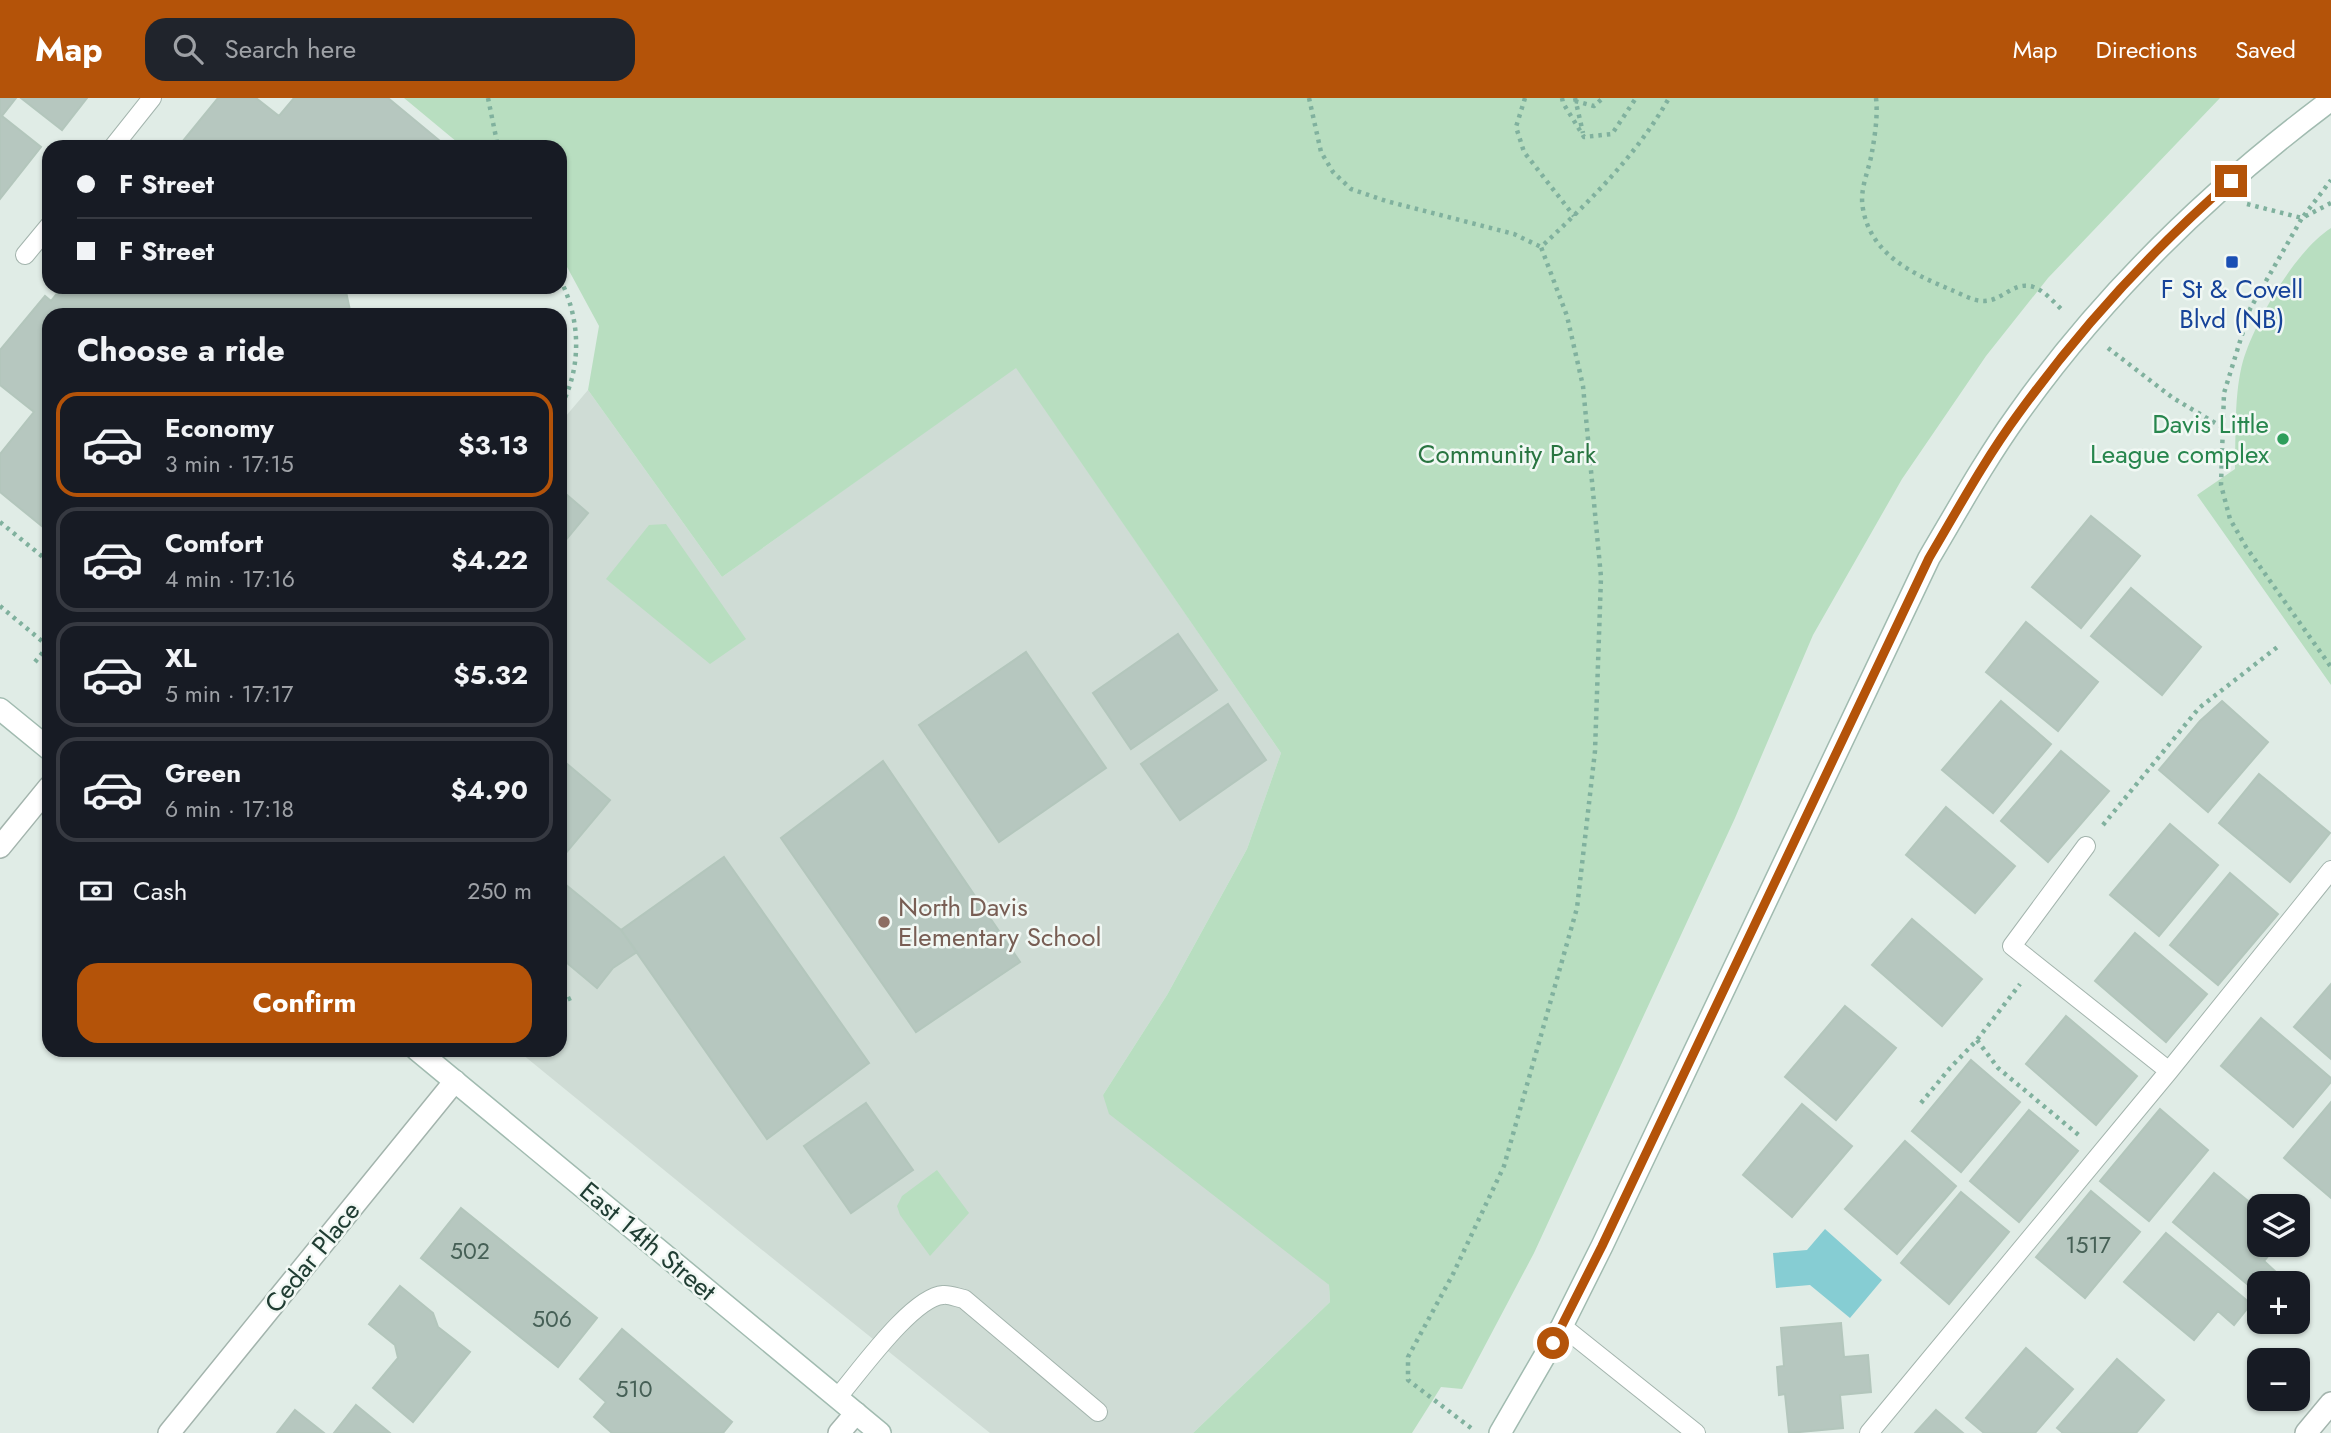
<!DOCTYPE html>
<meta charset="utf-8">
<style>
:root{--surface:#171b24;--page:#20242c;--text:#f1f3f6;--muted:#9ea1a6;--line:#363941;--accent:#b45309}
body{margin:0;font-family:Jost,sans-serif;background:var(--page);color:var(--text);height:100vh;display:flex;flex-direction:column;font-size:26px;white-space:nowrap}
*{box-sizing:border-box;margin:0}
p{font-size:23px;color:var(--muted)}
.icon{flex:none;width:38px;height:38px;fill:none;stroke:currentColor;stroke-width:2;stroke-linecap:round;stroke-linejoin:round}
.map{position:relative;flex:1;overflow:hidden}
.panel{position:absolute;left:42px;top:210px;width:525px;height:749px;display:flex;flex-direction:column;background:var(--surface);border-radius:21px;box-shadow:0 2px 5px #0004}
.panel>*{flex:none}
.hud{position:absolute;left:42px;top:42px;width:525px;height:154px;border-radius:21px;box-shadow:0 2px 5px #0004;display:grid;align-content:center;height:154px;padding:0 35px;background:var(--surface)}
.controls{position:absolute;left:2247px;top:1096px;display:grid;gap:14px}
.controls a{display:grid;place-items:center;width:63px;height:63px;border-radius:14px;background:var(--surface);box-shadow:0 2px 5px #0004;font-size:35px}
.end{position:absolute;width:32px;height:32px;margin:-16px;border:9px solid #b45309;background:#fff;box-shadow:0 0 0 4px #fff}
.from{border-radius:50%}
.hud b{display:flex;align-items:center;gap:24px;height:66px;font-size:26px}
.hud b+b{border-top:2px solid var(--line)}
.hud i{width:18px;height:18px;background:var(--text)}
ul{padding:0;list-style:none}
li{display:flex;align-items:center;gap:21px;height:105px;margin:0 14px 10px;padding:0 21px;border:4px solid var(--line);border-radius:21px}
li div{flex:1}
li b{display:block;font-size:26px}
li em{font-style:normal;font-weight:700}
li.current{border-color:var(--accent)}
li>.icon{width:63px;height:63px;stroke-width:1.5}
h2{padding:0 35px;font-size:32px;line-height:84px}
.pay{display:flex;align-items:center;gap:18px;height:77px;padding:0 35px;font-size:26px}
.pay p{margin-inline-start:auto}
.action{display:flex;gap:14px;margin-top:auto;padding:14px 35px}
.action a{flex:1;height:80px;border-radius:21px;background:var(--accent);color:#fff;font-size:28px;font-weight:700;line-height:80px;text-align:center}
header{display:flex;align-items:center;gap:42px;box-sizing:border-box;height:98px;padding:0 35px;background:var(--accent);color:#fff}
header strong{font-size:33px}
nav{display:flex;gap:38px;margin-inline-start:auto;font-size:24px}
.search{width:490px;height:63px;background:var(--page);display:flex;align-items:center;gap:18px;box-sizing:border-box;padding:0 24px;border-radius:21px;color:var(--muted);font-size:26px}
.map>svg:first-child{display:block}
</style>
<header>
<strong>Map</strong>
<div class="search"><svg class="icon" aria-label="search" viewBox="0 0 24 24"><circle cx="10" cy="10" r="6"/><path d="M15 15l6 6"/></svg>Search here</div>
<nav><a>Map</a><a>Directions</a><a>Saved</a></nav>
</header>
<div class="map">
<svg width="2331" height="1335" viewBox="0 0 2331 1335">
<rect width="100%" height="100%" fill="#e0ece6"/>
<path fill="#cfdcd5" d="M1016,269L1281,655L1247,751L1167,897L1103,997L1329,1187L1330,1204L1193,1335H990L751,1143L517,952H560V325L588,292L722,479Z"/>
<path fill="#b8dec0" d="M404,0H2220L2048,180L1986,258L1902,381L1813,537L1735,720L1534,1155L1462,1291L1441,1289L1412,1335H1193L1330,1204L1329,1187L1109,1016L1103,997L1167,897L1247,751L1281,655L1016,270L722,479L588,292L599,228L560,156V49H463Z
M2331,130V587L2197,397L2235,371C2236,337 2234,295 2243,263C2255,223 2295,153 2331,130Z
M666,426L746,541L710,566L606,481L649,427Z
M937,1072L969,1115L930,1158L900,1117L897,1108L902,1098Z"/>
<path fill="#86cdd3" d="M1825,1131L1882,1182L1850,1220L1810,1187L1776,1190L1773,1155L1807,1152Z"/>
<path fill="#b6c7bf" stroke="#b3c6bc" stroke-width="2" d="M0,0H16L2,18L41,49L0,101Z
M21,0H87L62,32Z
M218,0H256L279,18L294,0H388L446,48L178,49Z
M62,189H345L351,217H49V434L0,394V356L34,314L0,287V252L45,198L51,203Z
M560,391L588,415L560,449Z
M2091,418L2140,458L2081,530L2032,489Z
M2131,490L2201,549L2162,597L2091,538Z
M2026,524L2098,584L2058,633L1986,574Z
M1178,536L1217,592L1131,651L1093,595Z
M1026,554L1106,670L999,744L919,627Z
M2001,603L2051,646L1993,715L1942,672Z
M2222,603L2268,644L2208,714L2159,672L2200,623Z
M1228,606L1266,662L1180,722L1141,666Z
M2061,653L2109,693L2048,764L2001,723Z
M560,660L610,702L560,762Z
M883,663L1020,864L916,934L781,740Z
M2259,676L2330,735L2290,784L2219,725Z
M1946,709L2015,768L1975,815L1906,757Z
M2170,726L2218,767L2159,838L2110,797Z
M724,759L869,965L767,1041L621,832Z
M2230,775L2278,816L2218,887L2170,847Z
M560,782L621,832L637,854L613,870L597,890L560,859Z
M1912,821L1982,881L1942,928L1872,867Z
M2135,835L2207,896L2166,944L2095,883Z
M2331,886V961L2294,929Z
M1845,908L1896,950L1836,1022L1785,979Z
M2066,918L2137,978L2096,1027L2026,966Z
M2261,920L2331,980V984L2293,1029L2221,968Z
M1971,962L2020,1004L1961,1074L1912,1033Z
M2331,1004V1100L2284,1060Z
M866,1005L913,1072L851,1115L804,1048Z
M1802,1006L1852,1048L1792,1119L1743,1077Z
M2160,1011L2208,1052L2149,1123L2100,1083Z
M2029,1012L2078,1053L2019,1124L1970,1083Z
M1905,1043L1956,1088L1897,1156L1845,1111Z
M2214,1075L2259,1112V1146H2278L2264,1163L2277,1175L2269,1185H2259V1196L2173,1124Z
M2091,1093L2140,1134L2085,1200L2036,1159Z
M1961,1094L2009,1134L1949,1206L1901,1165Z
M461,1110L597,1220L558,1269L421,1160Z
M2166,1135L2251,1206L2234,1227L2218,1213L2194,1242L2124,1184Z
M400,1188L433,1215L438,1229L470,1254L413,1324L373,1290L398,1260L395,1247L369,1226Z
M1841,1225L1844,1259L1868,1257L1871,1294L1840,1297L1843,1330L1789,1335L1785,1296L1779,1297L1777,1269L1784,1268L1781,1230Z
M622,1231L732,1324L723,1335H612L594,1319L606,1304L580,1281Z
M2026,1250L2073,1291L2035,1335H1984L1966,1320Z
M2117,1261L2164,1302L2136,1335H2063L2057,1330Z
M356,1307L390,1335H334Z
M295,1312L324,1335H277Z
M1936,1312L1963,1335H1915Z"/>
<g fill="none" stroke-linecap="round" stroke-linejoin="round">
<g stroke="#a3b4ad" stroke-width="20">
<path id="lane" d="M113,49L152,0
M25,157L49,128
M2086,748L2012,848L2169,973
M1562,1228L1696,1335
M837,1300C858,1276 912,1199 943,1197C949,1196 958,1200 964,1201L1098,1314
M1869,1335L2169,973L2331,772"/>
</g>
<g stroke="#a3b4ad" stroke-width="24">
<path id="street" d="M0,749L49,689
M169,1335L455,983
M839,1335L856,1315
M2306,1335L2331,1305"/>
</g>
<g stroke="#a1bbb0" stroke-width="24">
<path id="secondary" d="M0,611L49,651
M417,952L880,1335
M1500,1335L1562,1228L1602,1148L1929,460C1958,411 1985,362 2018,316C2104,195 2213,90 2331,2"/>
</g>
<path stroke="#80b19e" stroke-width="4.5" stroke-dasharray="3.5 5" stroke-linecap="butt" d="M488,0L498,49
M1309,0L1321,54L1333,74L1351,91L1386,103L1514,136L1541,149
M1525,0L1516,29L1524,54L1574,118
M1562,0L1563,5L1584,39L1612,36L1636,0
M1575,0L1583,35
M1876,0C1878,17 1875,37 1872,54C1869,73 1859,91 1863,111C1871,156 1911,175 1949,191C1960,195 1972,203 1984,203C2001,203 2013,185 2029,188C2041,189 2054,204 2063,213
M1575,3L1594,8L1603,0
M2331,105L2302,120L2250,211L2224,295L2221,387L2230,421L2246,449L2331,569
M2247,106L2302,120L2331,82
M560,181C581,222 582,270 560,310
M2108,250L2173,300L2222,329
M0,424L49,464
M0,508L49,549
M35,564L48,548
M2103,727L2199,610L2280,547
M560,905L571,900
M1977,942L1998,970L2081,1039
M1921,1005L1950,970L1977,942L2020,886
M1471,1330L1408,1282V1259L1453,1176L1504,1068L1577,810L1595,653L1601,479L1583,288L1567,218L1541,149C1588,105 1637,57 1669,0"/>
<use href="#lane" stroke="#fff" stroke-width="18"/>
<use href="#street" stroke="#fff" stroke-width="21"/>
<use href="#secondary" stroke="#fff" stroke-width="21"/>
</g>
<g fill="none" stroke-linecap="round" stroke-linejoin="round">
<path stroke="#b45309" stroke-width="9" d="M1553,1245L1602,1148L1929,460C1958,411 1985,361 2019,315C2080,231 2153,151 2231,83"/>
</g>
<rect fill="#1a4fb4" stroke="#f1f8f4" stroke-width="2.5" x="2225" y="157" width="14" height="14" rx="3.5"/>
<circle fill="#2e9e5b" stroke="#f1f8f4" stroke-width="2.5" cx="2283" cy="341" r="7"/>
<circle fill="#8d6e63" stroke="#f1f8f4" stroke-width="2.5" cx="884" cy="824" r="7"/>
<g text-anchor="middle" stroke-width="5" stroke-linejoin="round" paint-order="stroke">
<g font-size="23" fill="#466056">
<text x="2088" y="1155">1517</text>
<text x="470" y="1161">502</text>
<text x="552" y="1229">506</text>
<text x="634" y="1299">510</text>
</g>
<g font-size="26" fill="#164399" stroke="#f1f8f4">
<text x="2232" y="200">F St &amp; Covell<tspan x="2232" dy="30">Blvd (NB)</tspan></text>
</g>
<g font-size="26" fill="#27864d" stroke="#f1f8f4" text-anchor="end">
<text x="2269" y="335">Davis Little<tspan x="2269" dy="30">League complex</tspan></text>
</g>
<g font-size="26" fill="#297541" stroke="#f1f8f4">
<text x="1507" y="365">Community Park</text>
</g>
<g font-size="26" fill="#785e54" stroke="#f1f8f4" text-anchor="start">
<text x="898" y="818">North Davis<tspan x="898" dy="30">Elementary School</tspan></text>
</g>
<g font-size="26" fill="#203d33" stroke="#f1f8f4">
<text transform="translate(648 1143) rotate(40)" y="9">East 14th Street</text>
<text transform="translate(312 1159) rotate(-51)" y="9">Cedar Place</text>
</g>
</g>
</svg>
<div class="controls">
<a><svg class="icon" aria-label="layers" viewBox="0 0 24 24"><path d="M12 4l9 5-9 5-9-5zM3 14l9 5 9-5"/></svg></a>
<a>+</a>
<a>−</a>
</div>
<i class="end from" style="left:1553px;top:1245px"></i>
<i class="end" style="left:2231px;top:83px"></i>
<div class="hud">
<b><i class="from"></i>F Street</b>
<b><i></i>F Street</b>
</div>
<section class="panel">
<h2>Choose a ride</h2>
<ul>
<li class="current"><svg class="icon" aria-label="car" viewBox="0 0 24 24"><path d="M5 17H2v-5l4-1 3-4h7l3 4 3 1v5h-3M9 17h6M6 11h13"/><circle cx="7" cy="17" r="2"/><circle cx="17" cy="17" r="2"/></svg><div><b>Economy</b><p>3 min · 17:15</p></div><em>$3.13</em></li>
<li><svg class="icon" aria-label="car" viewBox="0 0 24 24"><path d="M5 17H2v-5l4-1 3-4h7l3 4 3 1v5h-3M9 17h6M6 11h13"/><circle cx="7" cy="17" r="2"/><circle cx="17" cy="17" r="2"/></svg><div><b>Comfort</b><p>4 min · 17:16</p></div><em>$4.22</em></li>
<li><svg class="icon" aria-label="car" viewBox="0 0 24 24"><path d="M5 17H2v-5l4-1 3-4h7l3 4 3 1v5h-3M9 17h6M6 11h13"/><circle cx="7" cy="17" r="2"/><circle cx="17" cy="17" r="2"/></svg><div><b>XL</b><p>5 min · 17:17</p></div><em>$5.32</em></li>
<li><svg class="icon" aria-label="car" viewBox="0 0 24 24"><path d="M5 17H2v-5l4-1 3-4h7l3 4 3 1v5h-3M9 17h6M6 11h13"/><circle cx="7" cy="17" r="2"/><circle cx="17" cy="17" r="2"/></svg><div><b>Green</b><p>6 min · 17:18</p></div><em>$4.90</em></li>
</ul>
<div class="pay"><svg class="icon" aria-label="cash" viewBox="0 0 24 24"><path d="M3 7h18v10H3z"/><circle cx="12" cy="12" r="2"/></svg>Cash<p>250 m</p></div>
<div class="action"><a>Confirm</a></div>
</section>
</div>
